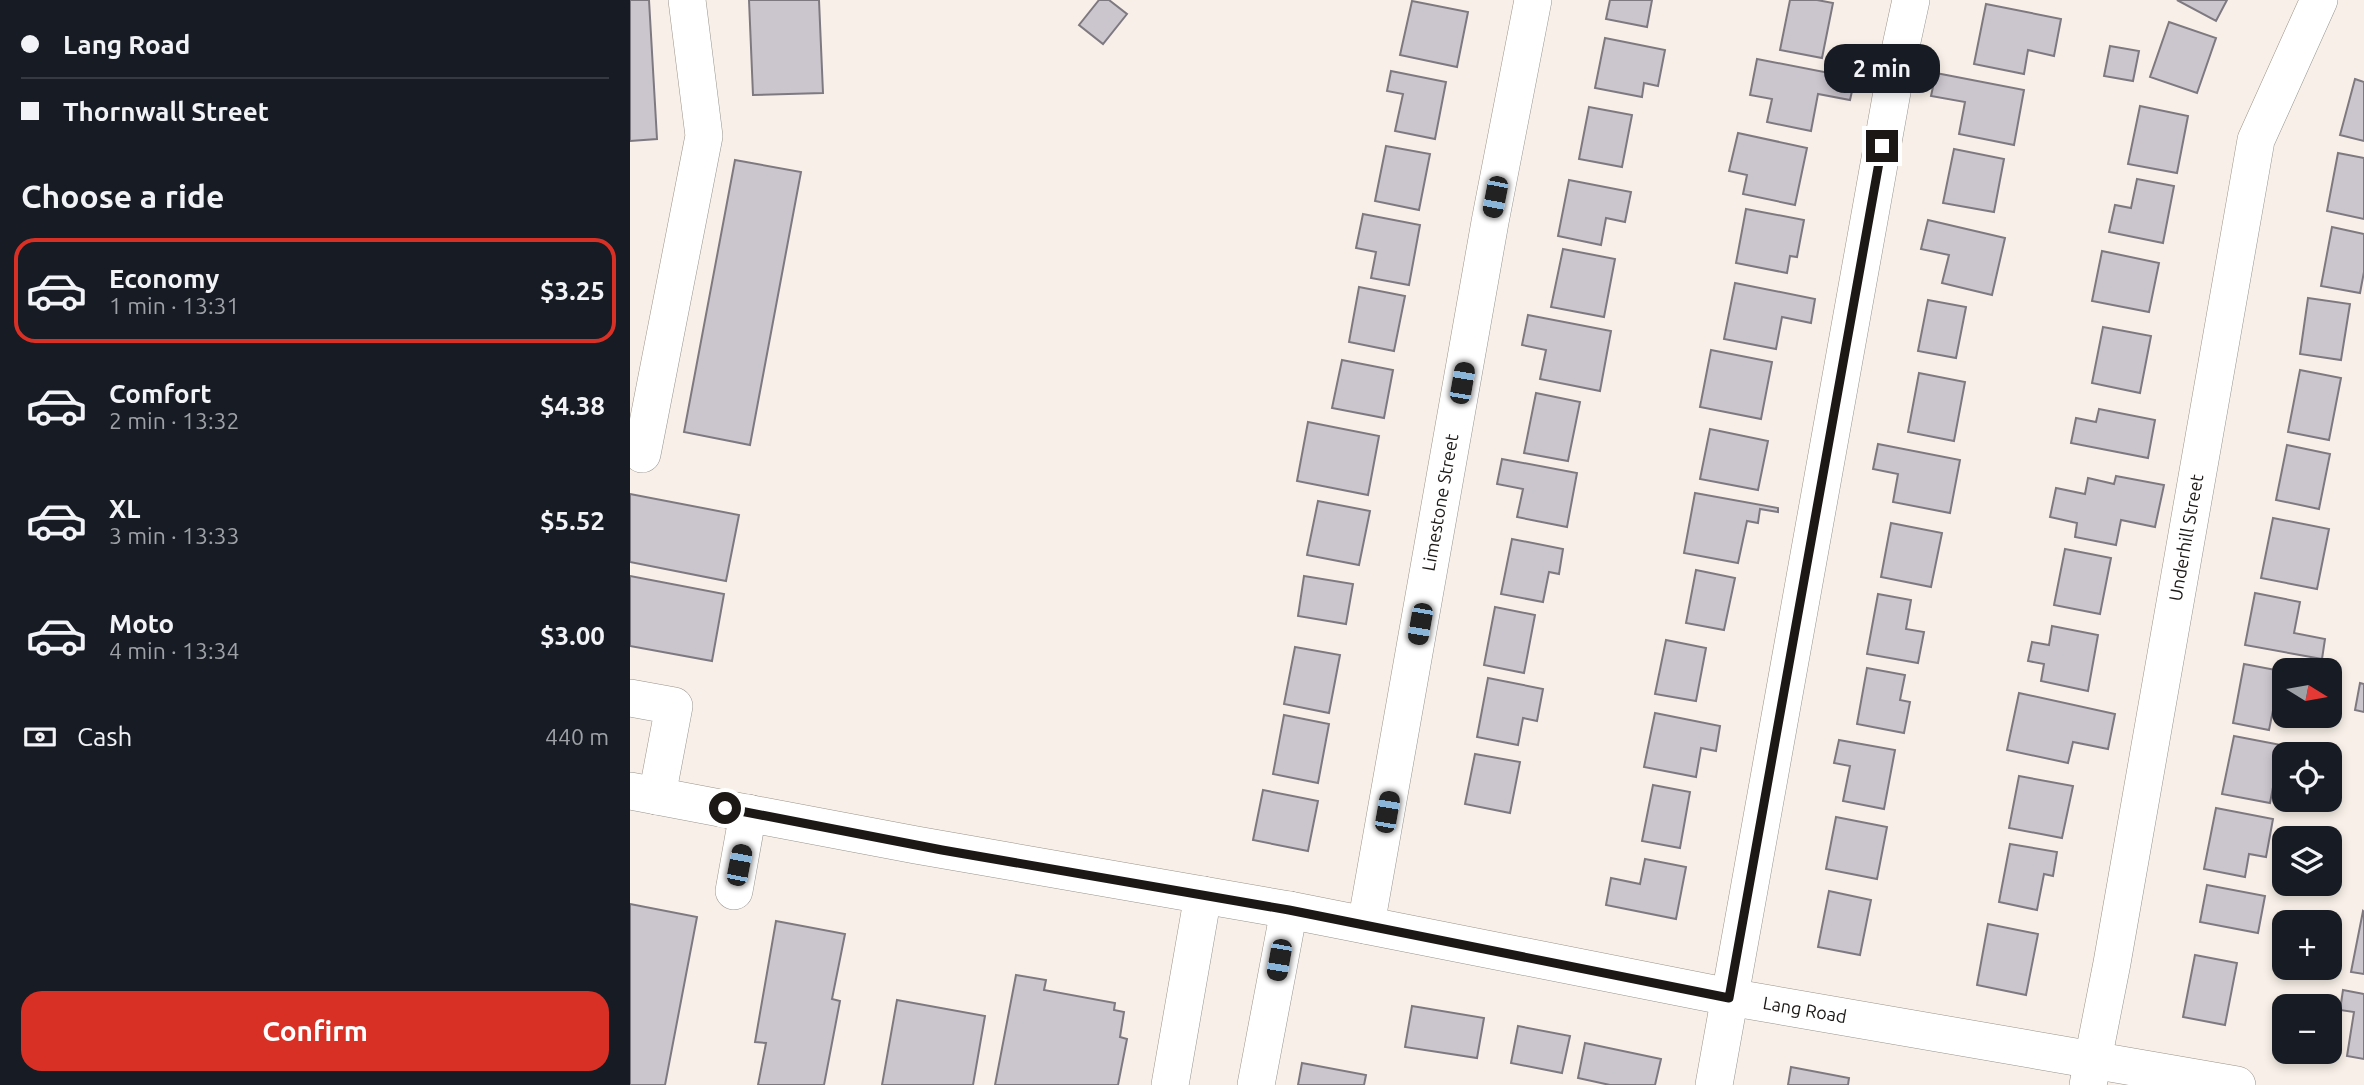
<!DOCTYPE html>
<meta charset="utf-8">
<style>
:root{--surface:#171b24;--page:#242831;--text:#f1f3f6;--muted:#9ea1a6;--line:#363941;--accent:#d93025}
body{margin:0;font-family:Ubuntu,sans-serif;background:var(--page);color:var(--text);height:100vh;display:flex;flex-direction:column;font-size:26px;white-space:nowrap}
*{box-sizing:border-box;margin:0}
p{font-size:23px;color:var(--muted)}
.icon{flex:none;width:38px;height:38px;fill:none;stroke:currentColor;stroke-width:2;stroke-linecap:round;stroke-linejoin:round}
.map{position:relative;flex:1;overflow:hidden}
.details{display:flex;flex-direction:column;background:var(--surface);width:630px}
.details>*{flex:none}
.top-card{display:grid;align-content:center;height:154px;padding:0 21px;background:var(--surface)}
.needle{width:46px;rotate:101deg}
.controls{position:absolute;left:1642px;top:658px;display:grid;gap:14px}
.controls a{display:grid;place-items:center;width:70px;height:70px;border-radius:14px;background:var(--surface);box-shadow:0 4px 10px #0003;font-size:35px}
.end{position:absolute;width:32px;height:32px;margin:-16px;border:9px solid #1b1816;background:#fff;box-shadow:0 0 0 4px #fff}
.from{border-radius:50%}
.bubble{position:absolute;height:49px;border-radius:21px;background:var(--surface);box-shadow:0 4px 10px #0003;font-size:23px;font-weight:700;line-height:49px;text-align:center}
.car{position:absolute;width:21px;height:42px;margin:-21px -10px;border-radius:9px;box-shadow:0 0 5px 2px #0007;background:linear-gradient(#222 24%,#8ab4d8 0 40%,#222 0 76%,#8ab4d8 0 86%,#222 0)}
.top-card b{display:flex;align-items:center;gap:24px;height:66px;font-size:26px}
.top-card b+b{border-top:2px solid var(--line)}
.top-card i{width:18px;height:18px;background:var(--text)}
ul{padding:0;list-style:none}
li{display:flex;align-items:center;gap:21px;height:105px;margin:0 14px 10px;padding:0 7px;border:4px solid transparent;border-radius:21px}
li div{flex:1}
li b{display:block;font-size:26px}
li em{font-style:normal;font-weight:700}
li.current{border-color:var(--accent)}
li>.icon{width:63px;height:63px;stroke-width:1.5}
h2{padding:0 21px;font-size:32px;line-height:84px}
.pay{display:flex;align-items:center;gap:18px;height:77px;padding:0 21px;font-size:26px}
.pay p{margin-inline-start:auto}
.action{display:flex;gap:14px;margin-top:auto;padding:14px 21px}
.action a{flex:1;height:80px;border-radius:21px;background:var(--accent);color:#fff;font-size:28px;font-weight:700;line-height:80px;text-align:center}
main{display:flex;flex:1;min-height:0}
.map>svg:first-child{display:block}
</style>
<main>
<section class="details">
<div class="top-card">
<b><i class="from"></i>Lang Road</b>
<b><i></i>Thornwall Street</b>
</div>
<h2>Choose a ride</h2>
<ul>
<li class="current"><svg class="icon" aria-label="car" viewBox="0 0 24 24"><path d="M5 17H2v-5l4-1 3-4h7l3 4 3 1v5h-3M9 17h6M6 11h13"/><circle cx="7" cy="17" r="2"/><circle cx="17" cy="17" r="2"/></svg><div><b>Economy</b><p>1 min · 13:31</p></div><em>$3.25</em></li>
<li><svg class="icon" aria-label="car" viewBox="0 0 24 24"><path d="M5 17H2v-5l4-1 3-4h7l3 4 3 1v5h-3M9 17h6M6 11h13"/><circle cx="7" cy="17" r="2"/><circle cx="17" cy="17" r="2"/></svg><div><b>Comfort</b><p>2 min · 13:32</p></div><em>$4.38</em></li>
<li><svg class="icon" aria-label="car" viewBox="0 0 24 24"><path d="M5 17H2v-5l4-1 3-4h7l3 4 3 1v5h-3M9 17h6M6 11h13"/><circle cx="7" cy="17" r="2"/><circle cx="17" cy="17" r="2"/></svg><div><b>XL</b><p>3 min · 13:33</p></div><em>$5.52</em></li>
<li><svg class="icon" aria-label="car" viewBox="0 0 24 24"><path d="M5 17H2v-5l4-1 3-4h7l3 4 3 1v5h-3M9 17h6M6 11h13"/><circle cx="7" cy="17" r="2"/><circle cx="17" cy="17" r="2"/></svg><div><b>Moto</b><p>4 min · 13:34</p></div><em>$3.00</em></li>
</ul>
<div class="pay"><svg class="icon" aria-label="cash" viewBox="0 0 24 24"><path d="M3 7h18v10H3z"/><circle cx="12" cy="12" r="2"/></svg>Cash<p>440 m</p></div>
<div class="action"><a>Confirm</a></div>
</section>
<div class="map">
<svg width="1734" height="1085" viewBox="0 0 1734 1085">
<rect width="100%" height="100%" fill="#f8f0e8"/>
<path fill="#cbc5ce" stroke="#7e7980" stroke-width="2" d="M0,0H19L27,139L0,141Z
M119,0H189L193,93L123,95Z
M469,0H479L497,14L473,44L449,25Z
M980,0H1022L1017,27L976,19Z
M1160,0H1187L1203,3L1192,58L1150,50Z
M1547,0H1597L1586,21Z
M782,1L838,12L827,67L770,55Z
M1356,4L1431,19L1424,56L1398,50L1394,74L1344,64Z
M1539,22L1586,38L1567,93L1520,77Z
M975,38L1035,50L1028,86L1014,83L1012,97L965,88Z
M1480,46L1509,51L1503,81L1474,76Z
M1127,59L1225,78L1220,100L1188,94L1181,131L1137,122L1142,99L1120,95Z
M761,71L816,82L805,139L765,131L773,94L757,91Z
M1306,73L1394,90L1384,145L1329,134L1335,102L1301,96Z
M1725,79L1734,82V141L1710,135Z
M1510,106L1558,116L1547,173L1498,164Z
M959,107L1002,115L992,167L949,159Z
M1108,133L1177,148L1165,205L1113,194L1117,175L1099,171Z
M756,146L800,154L789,210L745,201Z
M1324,149L1374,159L1364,212L1313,203Z
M1708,153L1734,158V219L1697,211Z
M105,160L171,172L120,445L54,432Z
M1507,179L1544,186L1533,243L1479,232L1485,205L1501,208Z
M939,180L1001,192L995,222L976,218L971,245L928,236Z
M1116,209L1174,220L1167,257L1160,256L1157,273L1106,263Z
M733,214L790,225L779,285L741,278L746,252L726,248Z
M1298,220L1375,238L1362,295L1312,283L1319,255L1291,249Z
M1702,227L1734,234V272L1730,293L1691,286Z
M933,249L985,259L974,317L921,307Z
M1472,251L1529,263L1519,312L1462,301Z
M1105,283L1185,299L1181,323L1152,317L1146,349L1094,339Z
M729,287L775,296L764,351L719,342Z
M1678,298L1720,304L1711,360L1670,354Z
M1298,300L1336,307L1326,358L1288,351Z
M898,315L981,331L970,391L910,379L916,350L892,345Z
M1473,327L1521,336L1510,393L1462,383Z
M1081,350L1142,362L1131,419L1070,407Z
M712,360L763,370L754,418L702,408Z
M1670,370L1711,378L1699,440L1658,432Z
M1289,373L1335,382L1324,441L1278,432Z
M906,393L950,402L938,461L894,453Z
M1469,409L1525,420L1518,458L1441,443L1446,418L1466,422Z
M678,422L749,436L738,495L667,481Z
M1080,429L1138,441L1128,490L1070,479Z
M1248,444L1330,460L1320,513L1263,502L1268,474L1243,469Z
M1657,445L1700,454L1689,509L1646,500Z
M872,459L947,473L937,527L887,517L893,489L867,484Z
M1486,476L1534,485L1525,527L1491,520L1486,545L1445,537L1447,523L1420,517L1426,488L1455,494L1458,478L1484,484Z
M1065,493L1148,508V512L1130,509L1128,523L1117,521L1108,563L1054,553Z
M0,494L109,515L96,581L0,562Z
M688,501L740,511L729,565L677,555Z
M1643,518L1699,529L1687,589L1631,578Z
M1261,523L1312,533L1301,587L1251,577Z
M882,539L933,549L929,574L919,572L913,602L871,594Z
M1435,549L1481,558L1470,614L1424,605Z
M1066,570L1105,578L1094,630L1056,623Z
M0,576L94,594L82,661L0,646Z
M674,576L723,584L716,624L668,616Z
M1625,593L1670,602L1664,633L1695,639L1692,659L1615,645Z
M1248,594L1281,600L1276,629L1294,632L1288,663L1237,654Z
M865,607L905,615L894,673L854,665Z
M1422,626L1468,635L1458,691L1411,681L1414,664L1398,661L1402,642L1419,645Z
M1036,640L1076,648L1066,701L1025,694Z
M665,647L710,655L699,713L654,704Z
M1614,664L1651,671L1639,730L1603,723Z
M1237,668L1275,675L1270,700L1280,702L1274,733L1227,724Z
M858,678L913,689L907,721L893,718L888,745L847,737Z
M1730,683L1734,684V712L1725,710Z
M1389,693L1485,714L1478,749L1443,742L1438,763L1377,750Z
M1025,713L1090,726L1086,751L1071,748L1066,777L1014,767Z
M654,715L699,724L688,783L643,774Z
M1604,736L1651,745L1640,803L1592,794Z
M1209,740L1265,750L1254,809L1213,801L1220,766L1204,763Z
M845,754L890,762L880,813L835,804Z
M1389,776L1443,786L1432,838L1379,828Z
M1023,785L1060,792L1050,848L1012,841Z
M633,790L688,801L678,851L623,840Z
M1586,808L1643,819L1636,857L1619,854L1615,877L1574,869Z
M1206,817L1257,827L1247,879L1196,869Z
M1380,844L1427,852L1423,876L1414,874L1407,910L1369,902Z
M1015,859L1056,867L1046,919L976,905L981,878L1010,884Z
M1577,885L1635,896L1628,933L1570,922Z
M1199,891L1241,900L1230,955L1188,947Z
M0,904L67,917L35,1085H0Z
M1733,911L1734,912V974L1721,972Z
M146,921L215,934L202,999L210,1001L194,1085H128L136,1043L125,1042Z
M1358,924L1408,934L1396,995L1347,985Z
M1565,955L1607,963L1595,1025L1553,1017Z
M386,975L416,980L414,990L485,1003L484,1010L494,1012L490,1037L497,1039L488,1085H365Z
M1713,990L1734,994V1059L1717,1056L1724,1012L1710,1010Z
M267,1000L355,1016L343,1085H252Z
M782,1006L854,1018L847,1058L775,1047Z
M888,1026L940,1036L932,1073L881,1063Z
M955,1043L1031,1059L1025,1085H980L948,1078Z
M672,1063L736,1075L734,1085H668Z
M1161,1067L1219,1078L1218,1085H1158Z"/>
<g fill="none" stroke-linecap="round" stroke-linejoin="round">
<g stroke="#99928b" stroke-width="38">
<g id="minor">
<path d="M12,454L74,136L57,0"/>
<path d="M0,698L44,706L27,796"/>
<path id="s1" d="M0,791L286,845L659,910L1099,997L1607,1085"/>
<path d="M104,891L118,813"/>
<path id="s2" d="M736,925L860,222L903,0"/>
<path d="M540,1085L573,895"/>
<path d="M626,1085L659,910"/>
<path d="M1084,1085L1267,64L1281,0"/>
<path id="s3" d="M1458,1085L1482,963L1626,140L1689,0"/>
</g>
</g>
<use href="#minor" stroke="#fff" stroke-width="37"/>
</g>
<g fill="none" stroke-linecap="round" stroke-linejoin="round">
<path stroke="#1b1816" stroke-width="9" d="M95,808L312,850L659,910L1099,998L1252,146"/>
</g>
<g text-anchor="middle" stroke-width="5" stroke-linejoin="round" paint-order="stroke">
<g font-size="18" fill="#1b1816" stroke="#fff">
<text dy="6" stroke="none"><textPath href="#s2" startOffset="429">Limestone Street</textPath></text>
<text dy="6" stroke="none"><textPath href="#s3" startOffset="556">Underhill Street</textPath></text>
<text dy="6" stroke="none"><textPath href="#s1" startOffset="1195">Lang Road</textPath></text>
</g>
</g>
</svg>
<div class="controls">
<a><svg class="needle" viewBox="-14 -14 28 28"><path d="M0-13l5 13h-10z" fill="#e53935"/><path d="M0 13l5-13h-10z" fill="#9ea1a6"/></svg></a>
<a><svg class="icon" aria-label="locate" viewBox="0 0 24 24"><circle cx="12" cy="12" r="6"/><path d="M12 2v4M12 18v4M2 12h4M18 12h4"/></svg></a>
<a><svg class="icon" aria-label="layers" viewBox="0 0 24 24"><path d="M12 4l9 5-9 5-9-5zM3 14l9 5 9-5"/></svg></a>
<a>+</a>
<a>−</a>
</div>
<i class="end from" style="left:95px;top:808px"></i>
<i class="end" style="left:1252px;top:146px"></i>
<div class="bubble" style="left:1194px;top:44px;width:116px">2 min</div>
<i class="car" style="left:865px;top:197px;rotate:191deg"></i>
<i class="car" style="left:832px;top:383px;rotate:10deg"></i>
<i class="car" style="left:790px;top:624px;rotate:190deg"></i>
<i class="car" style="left:757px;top:812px;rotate:10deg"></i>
<i class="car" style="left:109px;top:865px;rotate:11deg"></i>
<i class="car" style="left:649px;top:960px;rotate:190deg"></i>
</div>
</main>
